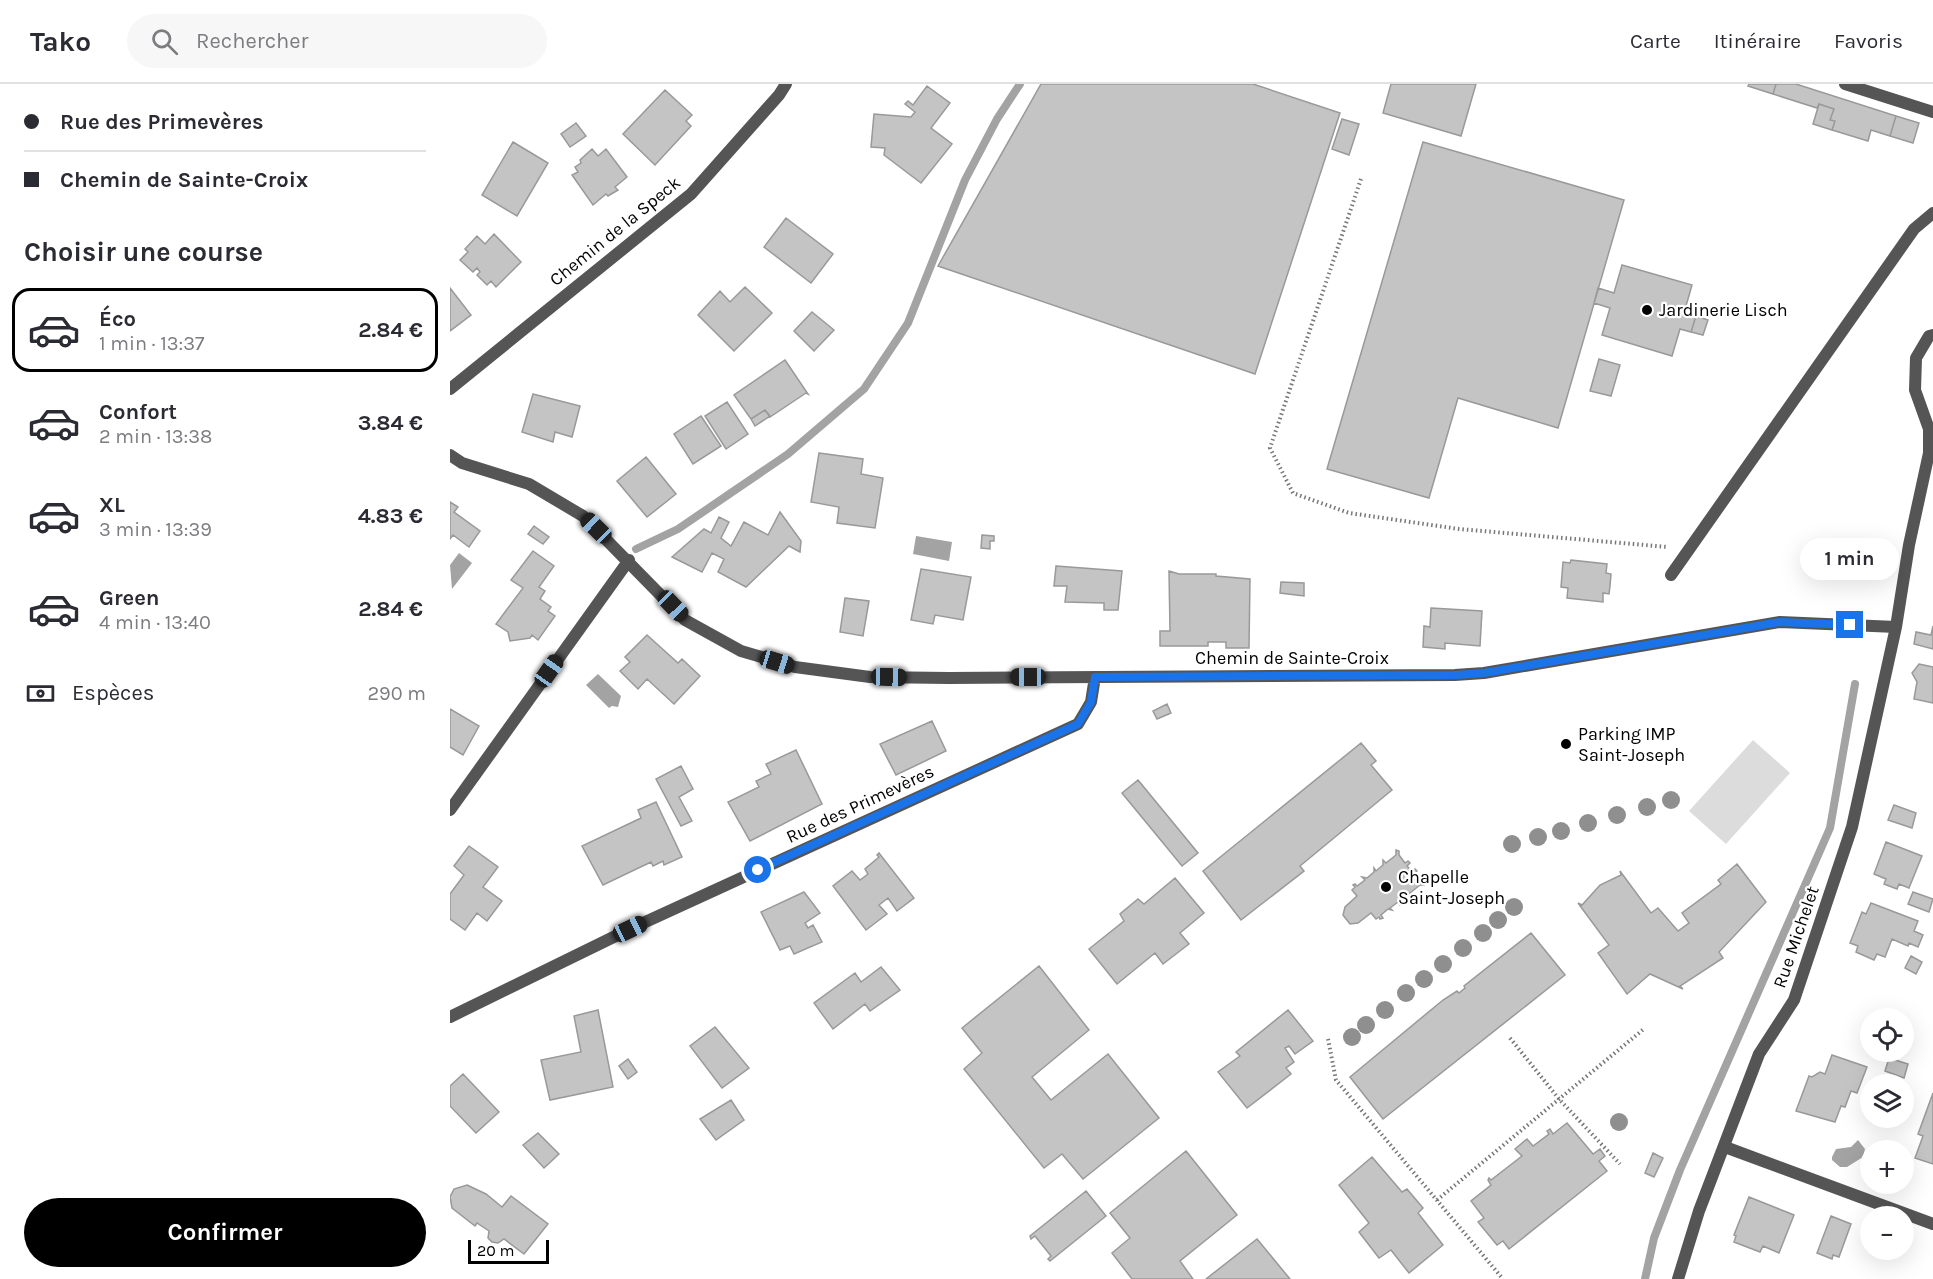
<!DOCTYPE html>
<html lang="fr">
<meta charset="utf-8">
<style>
:root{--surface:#fff;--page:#f7f7f7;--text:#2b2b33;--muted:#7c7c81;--line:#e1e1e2;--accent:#000}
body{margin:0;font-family:Karla,sans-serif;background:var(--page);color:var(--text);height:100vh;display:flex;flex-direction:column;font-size:22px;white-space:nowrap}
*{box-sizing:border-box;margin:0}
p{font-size:20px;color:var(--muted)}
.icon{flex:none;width:33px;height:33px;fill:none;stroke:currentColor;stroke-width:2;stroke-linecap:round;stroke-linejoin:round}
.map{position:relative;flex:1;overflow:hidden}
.panel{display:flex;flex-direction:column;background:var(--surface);width:450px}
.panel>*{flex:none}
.banner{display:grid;align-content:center;height:132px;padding:0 24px;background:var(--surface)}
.fabs{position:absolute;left:1410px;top:924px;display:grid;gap:12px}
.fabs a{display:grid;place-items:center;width:54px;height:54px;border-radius:50%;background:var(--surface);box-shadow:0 6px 24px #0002;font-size:30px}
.scale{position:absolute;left:18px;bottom:15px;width:81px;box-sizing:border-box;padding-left:6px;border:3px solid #000;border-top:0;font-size:16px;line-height:21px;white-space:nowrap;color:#000;-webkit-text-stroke:4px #fff;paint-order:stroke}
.end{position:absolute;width:27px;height:27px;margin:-14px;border:8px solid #1a73e8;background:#fff;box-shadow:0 0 0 3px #fff}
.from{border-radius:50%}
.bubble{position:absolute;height:42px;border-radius:21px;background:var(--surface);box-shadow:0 6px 24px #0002;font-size:20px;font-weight:700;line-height:42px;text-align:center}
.car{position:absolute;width:18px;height:36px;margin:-18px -9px;border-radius:8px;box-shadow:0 0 4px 2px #0007;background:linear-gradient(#222 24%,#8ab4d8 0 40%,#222 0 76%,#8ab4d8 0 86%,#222 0)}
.banner b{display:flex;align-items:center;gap:21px;height:57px;font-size:22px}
.banner b+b{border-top:2px solid var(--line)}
.banner i{width:15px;height:15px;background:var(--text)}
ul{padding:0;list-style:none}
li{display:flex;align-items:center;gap:18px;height:84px;margin:0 12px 9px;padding:0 12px;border:3px solid transparent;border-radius:18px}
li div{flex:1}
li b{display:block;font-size:22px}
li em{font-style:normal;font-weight:700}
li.selected{border-color:var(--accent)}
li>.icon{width:54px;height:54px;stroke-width:1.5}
h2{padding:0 24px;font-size:27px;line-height:72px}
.pay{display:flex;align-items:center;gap:15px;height:66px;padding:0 24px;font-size:22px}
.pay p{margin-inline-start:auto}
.button{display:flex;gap:12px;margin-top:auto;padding:12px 24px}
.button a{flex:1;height:69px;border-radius:36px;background:var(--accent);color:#fff;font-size:24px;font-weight:700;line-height:69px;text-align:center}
header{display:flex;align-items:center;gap:36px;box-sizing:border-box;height:84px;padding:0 30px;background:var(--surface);border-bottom:2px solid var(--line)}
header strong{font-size:28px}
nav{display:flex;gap:33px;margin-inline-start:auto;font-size:21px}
.search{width:420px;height:54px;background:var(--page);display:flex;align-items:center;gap:15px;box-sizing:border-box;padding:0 21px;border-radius:33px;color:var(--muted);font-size:22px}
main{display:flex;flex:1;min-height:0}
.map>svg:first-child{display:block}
</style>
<header>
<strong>Tako</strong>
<div class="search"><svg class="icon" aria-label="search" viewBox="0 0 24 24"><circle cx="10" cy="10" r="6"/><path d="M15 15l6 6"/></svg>Rechercher</div>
<nav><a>Carte</a><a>Itinéraire</a><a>Favoris</a></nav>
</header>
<main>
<section class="panel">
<div class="banner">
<b><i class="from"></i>Rue des Primevères</b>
<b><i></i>Chemin de Sainte-Croix</b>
</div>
<h2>Choisir une course</h2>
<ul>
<li class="selected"><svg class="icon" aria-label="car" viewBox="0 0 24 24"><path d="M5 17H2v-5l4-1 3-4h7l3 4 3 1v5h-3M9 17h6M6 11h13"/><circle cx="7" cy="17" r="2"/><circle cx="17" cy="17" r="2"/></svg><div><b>Éco</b><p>1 min · 13:37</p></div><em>2.84 €</em></li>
<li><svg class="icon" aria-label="car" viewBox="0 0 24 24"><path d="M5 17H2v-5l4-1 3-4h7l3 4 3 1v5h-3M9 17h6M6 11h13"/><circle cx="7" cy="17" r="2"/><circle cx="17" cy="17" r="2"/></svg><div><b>Confort</b><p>2 min · 13:38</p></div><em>3.84 €</em></li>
<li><svg class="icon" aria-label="car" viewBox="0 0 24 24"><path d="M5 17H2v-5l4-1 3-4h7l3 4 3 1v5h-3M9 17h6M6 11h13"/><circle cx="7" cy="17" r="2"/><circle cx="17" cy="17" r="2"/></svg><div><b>XL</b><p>3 min · 13:39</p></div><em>4.83 €</em></li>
<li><svg class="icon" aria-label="car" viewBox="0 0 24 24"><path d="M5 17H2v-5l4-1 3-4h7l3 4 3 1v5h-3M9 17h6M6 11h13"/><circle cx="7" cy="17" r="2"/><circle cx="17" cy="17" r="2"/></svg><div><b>Green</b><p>4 min · 13:40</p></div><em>2.84 €</em></li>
</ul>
<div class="pay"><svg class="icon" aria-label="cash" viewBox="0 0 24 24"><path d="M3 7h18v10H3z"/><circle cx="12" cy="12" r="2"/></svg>Espèces<p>290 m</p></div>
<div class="button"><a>Confirmer</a></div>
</section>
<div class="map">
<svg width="1483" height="1195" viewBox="0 0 1483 1195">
<rect width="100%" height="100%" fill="#fff"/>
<path fill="#dcdcdc" d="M1303,656L1340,689L1276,760L1239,727Z"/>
<path fill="#a3a3a3" d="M466,452L502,458L499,477L463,470Z
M9,469L22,479L2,505L0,481Z
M148,590L171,612L168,623L162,622L159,624L136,601Z
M1408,1056L1415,1065L1413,1073L1397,1083H1390L1382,1076V1073L1386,1065L1401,1063Z"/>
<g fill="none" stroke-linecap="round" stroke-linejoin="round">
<path stroke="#a3a3a3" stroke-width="8" d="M186,465L228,445L338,370L414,305L458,239L515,96L547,35L570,0
M1195,1195L1204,1154L1230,1086L1380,744L1405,600"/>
</g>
<path fill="#c4c4c4" stroke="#999" stroke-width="1.5" d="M591,0H803L890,29L805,290L488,182Z
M941,0H1026L1011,52L933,29Z
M1299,0H1326L1323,10L1298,2Z
M1326,0H1346L1446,32L1440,52L1421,46L1418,57L1382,46L1385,37L1380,36L1384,25L1369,20L1367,24L1323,10Z
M477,2L500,19L481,44L502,60L471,99L434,71L435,64L421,63L424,30L461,33L465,28L455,20L458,17L463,21Z
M215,6L242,31L236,37L241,42L205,81L173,50Z
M1369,20L1384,25L1380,36L1385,37L1382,46L1363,40Z
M1446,32L1469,39L1463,59L1440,52Z
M892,35L909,40L899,71L882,65Z
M126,39L136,52L120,63L111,50Z
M63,58L98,79L67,132L32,111Z
M973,58L1174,116L1108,344L1008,314L979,414L877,385Z
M142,65L148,72L156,65L177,93L165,103L168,106L158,112L156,110L143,121L122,91L128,88L125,83L131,79L130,76Z
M336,134L383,170L361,199L314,163Z
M44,150L71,178L46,203L41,197L37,201L27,191L30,188L27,184L23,188L10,176L18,168L15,165L27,152L35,160Z
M1172,181L1242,201L1234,229L1246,232L1241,248L1230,245L1222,272L1152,251L1160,224L1144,219L1148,204L1164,209Z
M295,203L322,229L284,267L248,231L270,207L280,218Z
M0,204L21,231L0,247Z
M362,228L384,246L364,267L344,247Z
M1246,232L1258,236L1253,251L1241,248Z
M1149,275L1170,281L1161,312L1140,307Z
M335,276L358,310L356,309L320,333L315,326L301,335L284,311Z
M83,310L130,322L122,353L105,348L103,358L72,348Z
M277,318L298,350L276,365L255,332Z
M315,326L320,332L305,342L301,335Z
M251,332L271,362L243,380L224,350Z
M369,369L413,375L411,390L433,394L425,444L387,439L389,423L361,418Z
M196,373L226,410L197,433L167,397Z
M0,418L8,423L4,428L30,447L19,463L3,451L0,455Z
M330,428L351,457L350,468L339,462L296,503L268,488L274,475L262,469L252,488L222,473L254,445L261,449L269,433L279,438L271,454L281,462L294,438L318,451Z
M84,442L99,453L93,460L78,450Z
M532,451L544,452V457H540V465L531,464Z
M83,467L104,482L89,503L95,507L90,515L101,523L98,527L105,532L88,556L82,551L80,554L60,557L58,548L46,540L73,504L61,496Z
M1121,476L1157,480L1156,489L1161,490L1160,502L1159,510L1153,509V518L1117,514L1118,504L1111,503L1113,478L1120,479Z
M606,482L672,487L668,526H654V519L615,518L617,502H604Z
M471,485L521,493L513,536L485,531L483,540L461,536Z
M719,487L729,490H766V492L800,495L799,564H776V558H758V562H710V547H720Z
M831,498L854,499V512L830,509Z
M395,514L419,517L413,552L390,548Z
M981,524L1032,527L1030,562L995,559V565L973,563L974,542L980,543Z
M1483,542V565L1464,560L1466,548L1481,551Z
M197,551L228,579L232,575L250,592L224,620L197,595L188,605L170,587L180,578L175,573Z
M1469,580L1483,583V619L1464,615L1467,598L1462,589Z
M717,620L721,629L707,635L703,627Z
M0,625L29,642L13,671L0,663Z
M482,637L496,667L446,691L430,660Z
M911,659L926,677L921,681L942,706L850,782L854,787L791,836L753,787Z
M346,666L372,720L300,757L278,718L309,703L306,697L321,690L316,680Z
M231,682L243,705L229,713L242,737L231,742L206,695Z
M688,696L748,769L732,782L672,709Z
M206,718L232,773L214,781L213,777L203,782L201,778L153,801L132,762L191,734L188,726Z
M1444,721L1466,729L1462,744L1438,736Z
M1436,758L1472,772L1459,804L1449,800L1447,805L1434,800L1436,795L1424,790Z
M19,762L48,783L33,803L52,817L37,837L27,829L15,846L0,835V810L14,791L4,782Z
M946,766L949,767V771L955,779L958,777L960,779L957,782L962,787L965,785L967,787L963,791L970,798H975L974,801H970L960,809V813L957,811L950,816L952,819L950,821L948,818L940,824L942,826L938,825L931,831L933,834L930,835L929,833L926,835L921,829L908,839L900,840L893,831L895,823L907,812L902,806L905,803L903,801L905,800L907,802L915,796L912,793L917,794L924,788V784L926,787L933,781V776L936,779L946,771Z
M429,769L464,814L447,827L438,814L429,821L437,830L416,846L383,802L402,787L410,796L418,790L415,785L429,773L427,771Z
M1287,780L1316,818L1269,868L1273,874L1230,902L1233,905L1200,890L1177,910L1148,869L1159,861L1128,819L1132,821L1150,801L1171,791L1170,787L1201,829L1208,824L1228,847L1239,839L1232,829L1271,800L1268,796Z
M725,794L754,829L730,849L739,860L713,880L705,869L667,900L639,865L674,837L670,830L688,815L694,820Z
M354,808L370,829L355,839L358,844L363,841L372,858L344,870L340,862L330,866L311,828Z
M1463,808L1483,815L1479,828L1458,820Z
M1421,819L1468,837L1464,847L1473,851L1468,863L1459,859L1458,862L1442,855L1435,873L1427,870L1424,876L1406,868L1408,862L1400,859L1412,828L1416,830Z
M1081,849L1115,891L933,1035L900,993L993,916L1007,907L1009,909L1015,904L1014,902Z
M1461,872L1472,878L1466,890L1455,884Z
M589,882L639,946L582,993L601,1016L658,970L709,1034L633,1095L612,1070L594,1084L514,985L532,969L512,944Z
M431,883L450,906L420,927L415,920L383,945L364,919L405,889L411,898Z
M148,926L163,1003L100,1016L91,976L131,968L124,932Z
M838,926L863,957L845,970L839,962L835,964L844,978L836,984L841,990L797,1024L768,988L790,972L786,968Z
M265,943L299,984L272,1004L240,962Z
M1382,971L1417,983L1407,1009L1401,1007L1395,1023L1391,1022L1385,1038L1346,1027L1359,992L1362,993L1370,988L1375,990Z
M1439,974L1458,980L1454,994L1435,987Z
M178,975L187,988L178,995L169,982Z
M13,990L49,1028L26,1049L0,1022V1002Z
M1483,1009V1080L1465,1074L1473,1052L1468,1050Z
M281,1016L294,1036L266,1056L250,1035Z
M1117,1039L1143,1070L1150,1065L1155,1072L1149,1077L1157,1087L1059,1165L1053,1157L1047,1161L1028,1138L1034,1134L1021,1117L1041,1101L1038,1096L1039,1094L1041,1096L1072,1072L1065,1065L1077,1055L1083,1062L1099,1050L1097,1047L1100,1045L1103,1050Z
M88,1049L109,1070L94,1084L73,1061Z
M736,1067L787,1131L730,1177L743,1195H682L662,1169L680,1154L660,1129Z
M1203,1069L1213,1074L1204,1093L1195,1089Z
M922,1073L952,1108L957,1105L973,1124L968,1129L993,1161L959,1189L941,1166L929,1174L909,1148L919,1139L889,1101Z
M17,1101L36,1110L52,1123L61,1112L98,1140L74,1170L54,1155L48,1159L42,1158L38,1154L39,1147L27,1139L25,1142L2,1124L0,1113L4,1105Z
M636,1107L656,1132L600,1177L598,1175L601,1172L585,1152L581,1155L580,1152Z
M1299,1113L1344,1131L1329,1169L1313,1162L1310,1168L1284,1158L1286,1152L1284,1151Z
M1381,1132L1401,1140L1389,1173L1383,1171L1382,1175L1367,1169Z
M807,1155L840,1195H756Z"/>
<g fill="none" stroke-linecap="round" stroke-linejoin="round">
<path stroke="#777" stroke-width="4" stroke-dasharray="1.5 3" stroke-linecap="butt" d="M911,95L820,364L843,409L899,429L1009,445L1218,463
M1060,954L1109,1015L1170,1080
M878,955L886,996L1053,1195
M987,1116L1195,944"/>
<path stroke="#555" stroke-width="12" d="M1395,0L1483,28
M1221,491L1464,145L1483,129
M0,726L179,476
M1275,1063L1483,1140"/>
<path stroke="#555" stroke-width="12" d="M0,305L241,110L329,11L336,0
M0,371L12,379L79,400L133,432L235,536L291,567L345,583L420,593L499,594L1005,591L1034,589L1330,538L1446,543L1459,461L1479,369V345L1465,306L1466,274L1479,252L1483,251
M0,933L180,845L628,640L641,618L645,593
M1228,1195L1249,1127L1309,970L1344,916L1402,743L1446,543"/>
</g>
<g fill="#8f8f8f">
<circle cx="1221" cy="716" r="9"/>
<circle cx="1197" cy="723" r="9"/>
<circle cx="1167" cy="731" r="9"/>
<circle cx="1138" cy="739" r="9"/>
<circle cx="1111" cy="747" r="9"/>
<circle cx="1088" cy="753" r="9"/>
<circle cx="1062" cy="760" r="9"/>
<circle cx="1064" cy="823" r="9"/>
<circle cx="1048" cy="836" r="9"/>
<circle cx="1033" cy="849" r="9"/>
<circle cx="1013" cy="864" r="9"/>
<circle cx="993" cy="880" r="9"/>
<circle cx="974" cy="895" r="9"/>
<circle cx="956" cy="909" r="9"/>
<circle cx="935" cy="926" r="9"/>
<circle cx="916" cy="941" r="9"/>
<circle cx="902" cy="953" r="9"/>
<circle cx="1169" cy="1038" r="9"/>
</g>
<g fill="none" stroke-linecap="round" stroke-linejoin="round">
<path stroke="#1a73e8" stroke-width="8" d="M308,786L628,640L641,618L645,593L1005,591L1034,589L1330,538L1400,541"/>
</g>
<g fill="#000" stroke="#fff" stroke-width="2">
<circle cx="1197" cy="226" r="6"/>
<circle cx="1116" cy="660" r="6"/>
<circle cx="936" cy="803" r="6"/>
</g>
<g text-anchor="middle" stroke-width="4.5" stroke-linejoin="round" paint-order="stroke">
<g font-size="18" fill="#000" stroke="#fff">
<text transform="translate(165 147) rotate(-39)" y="6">Chemin de la Speck</text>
<text x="842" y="580">Chemin de Sainte-Croix</text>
<text transform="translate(410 720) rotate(-25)" y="6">Rue des Primevères</text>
<text transform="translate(1346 853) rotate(-71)" y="6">Rue Michelet</text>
</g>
<g font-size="18" fill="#000" stroke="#fff" text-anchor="start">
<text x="1209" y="232">Jardinerie Lisch</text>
<text x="1128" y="656">Parking IMP<tspan x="1128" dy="21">Saint-Joseph</tspan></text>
<text x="948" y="799">Chapelle<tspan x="948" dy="21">Saint-Joseph</tspan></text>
</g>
</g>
</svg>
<div class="fabs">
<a><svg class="icon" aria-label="locate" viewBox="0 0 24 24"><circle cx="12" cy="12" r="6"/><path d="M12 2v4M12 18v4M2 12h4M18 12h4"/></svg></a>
<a><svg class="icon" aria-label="layers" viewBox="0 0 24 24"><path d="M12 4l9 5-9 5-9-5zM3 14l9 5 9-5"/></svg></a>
<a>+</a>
<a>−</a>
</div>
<div class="scale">20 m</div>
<i class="end from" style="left:308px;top:786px"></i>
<i class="end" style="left:1400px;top:541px"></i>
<div class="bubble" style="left:1350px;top:454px;width:99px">1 min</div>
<i class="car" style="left:146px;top:444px;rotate:314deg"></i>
<i class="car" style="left:223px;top:522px;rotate:136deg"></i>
<i class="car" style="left:327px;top:578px;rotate:107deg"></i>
<i class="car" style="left:99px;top:587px;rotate:35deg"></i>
<i class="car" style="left:439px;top:593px;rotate:91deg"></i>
<i class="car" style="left:578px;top:593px;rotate:270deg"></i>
<i class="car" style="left:180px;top:845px;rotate:65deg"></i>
</div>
</main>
